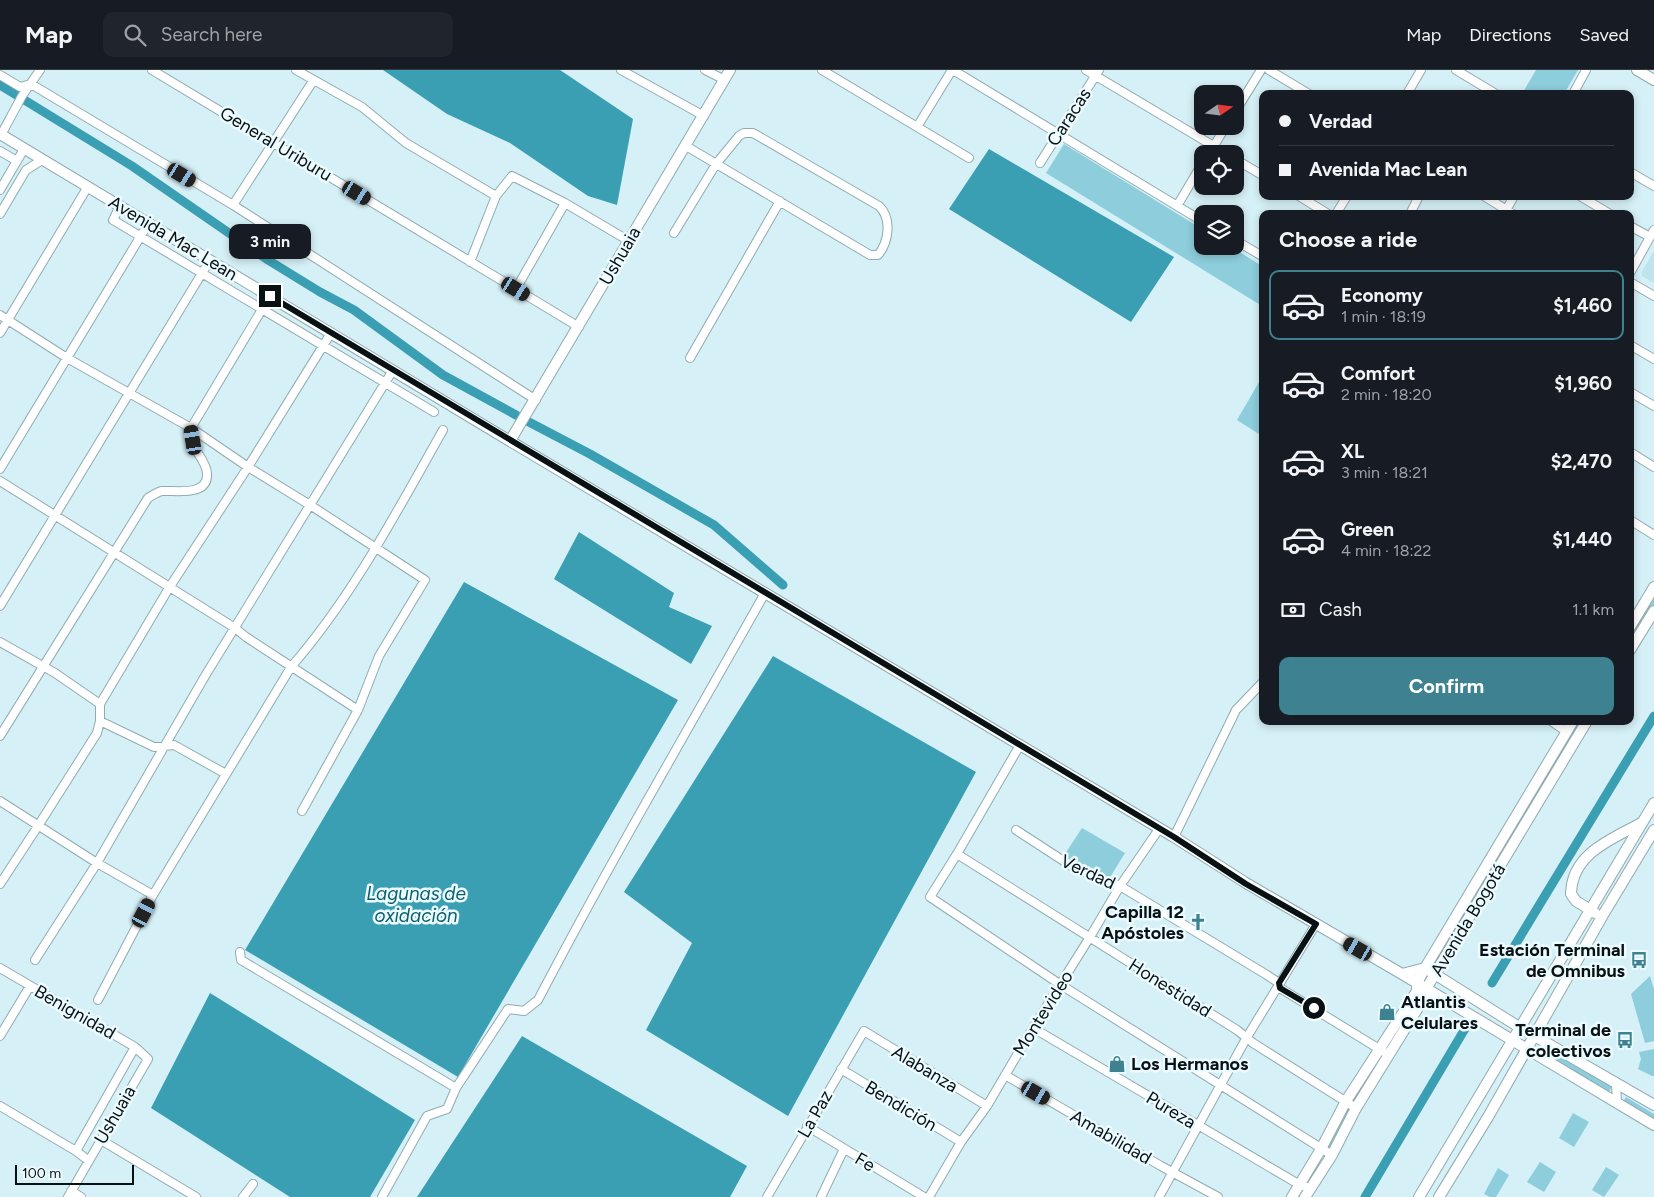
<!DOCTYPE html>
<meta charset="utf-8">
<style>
:root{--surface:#171b24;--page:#20242c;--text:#f1f3f6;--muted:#9ea1a6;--line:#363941;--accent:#3e8291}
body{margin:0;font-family:Figtree,sans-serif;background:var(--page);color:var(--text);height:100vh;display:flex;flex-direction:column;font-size:19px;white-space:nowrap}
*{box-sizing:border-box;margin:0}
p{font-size:16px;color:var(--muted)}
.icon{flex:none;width:28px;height:28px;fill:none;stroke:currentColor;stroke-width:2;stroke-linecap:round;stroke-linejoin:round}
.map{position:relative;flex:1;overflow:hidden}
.panel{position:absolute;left:1259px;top:140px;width:375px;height:515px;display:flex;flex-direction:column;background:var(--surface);border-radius:10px;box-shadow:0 2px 8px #0003}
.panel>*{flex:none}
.banner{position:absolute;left:1259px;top:20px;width:375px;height:110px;border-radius:10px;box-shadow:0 2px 8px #0003;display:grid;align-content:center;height:110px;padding:0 20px;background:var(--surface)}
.needle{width:32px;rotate:76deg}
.controls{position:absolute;left:1194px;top:15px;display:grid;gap:10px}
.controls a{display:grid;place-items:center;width:50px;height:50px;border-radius:10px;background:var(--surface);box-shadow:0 2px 8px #0003;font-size:25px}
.scale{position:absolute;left:15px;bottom:12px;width:119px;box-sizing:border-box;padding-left:5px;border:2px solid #081113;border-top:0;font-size:14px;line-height:18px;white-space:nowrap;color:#081113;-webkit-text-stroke:4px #ebfbff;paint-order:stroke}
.end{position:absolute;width:22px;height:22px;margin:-11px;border:6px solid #081113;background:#fff;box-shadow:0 0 0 2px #fff}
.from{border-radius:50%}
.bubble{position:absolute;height:35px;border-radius:10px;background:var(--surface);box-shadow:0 2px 8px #0003;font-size:16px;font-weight:700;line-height:35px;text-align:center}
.car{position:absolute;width:15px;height:30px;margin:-15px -8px;border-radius:6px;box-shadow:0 0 4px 1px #0007;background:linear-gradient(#222 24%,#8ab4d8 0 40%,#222 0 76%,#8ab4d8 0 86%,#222 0)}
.banner b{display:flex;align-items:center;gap:18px;height:48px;font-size:19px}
.banner b+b{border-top:1px solid var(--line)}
.banner i{width:12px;height:12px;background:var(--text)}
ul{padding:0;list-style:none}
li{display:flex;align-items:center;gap:15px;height:70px;margin:0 10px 8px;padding:0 10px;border:2px solid transparent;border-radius:10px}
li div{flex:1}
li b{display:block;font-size:19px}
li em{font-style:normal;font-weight:700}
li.on{border-color:var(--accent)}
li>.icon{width:45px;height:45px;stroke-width:1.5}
h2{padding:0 20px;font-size:22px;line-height:60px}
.pay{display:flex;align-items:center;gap:12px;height:55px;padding:0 20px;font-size:19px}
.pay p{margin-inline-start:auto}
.primary-button{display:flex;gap:10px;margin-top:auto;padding:10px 20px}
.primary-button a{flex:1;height:58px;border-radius:10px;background:var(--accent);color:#fff;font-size:20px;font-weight:700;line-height:58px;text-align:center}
header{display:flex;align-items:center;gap:30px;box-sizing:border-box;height:70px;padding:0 25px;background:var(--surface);border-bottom:1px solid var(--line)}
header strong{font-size:24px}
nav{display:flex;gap:28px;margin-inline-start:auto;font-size:18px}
.search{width:350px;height:45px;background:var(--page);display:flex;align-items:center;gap:12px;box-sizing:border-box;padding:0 18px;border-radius:10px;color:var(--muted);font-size:19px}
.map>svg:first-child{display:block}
</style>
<header>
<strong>Map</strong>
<div class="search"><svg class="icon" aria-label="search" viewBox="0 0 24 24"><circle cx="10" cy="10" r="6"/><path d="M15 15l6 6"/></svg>Search here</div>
<nav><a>Map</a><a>Directions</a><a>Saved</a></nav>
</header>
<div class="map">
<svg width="1654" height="1127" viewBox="0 0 1654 1127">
<rect width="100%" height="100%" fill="#d5f0f6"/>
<path fill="#c0e4ed" d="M1654,181V213L1642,206V201Z"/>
<path fill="#8dcddc" d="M1536,0H1578L1564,24H1522Z
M1064,74L1202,159V176H1230L1262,196V236L1046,103Z
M1262,307V366L1237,350Z
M1654,524V536L1630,577V564Z
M1576,651H1583L1527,746L1522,743Z
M1082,758L1125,783L1109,809L1063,787Z
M1511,763L1516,766L1439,891L1435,888Z
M1650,906L1654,919V971L1645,973L1631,924Z
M1541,972L1613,1015L1609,1022L1537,978Z
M1654,979V1006H1652L1638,999L1641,989L1639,982Z
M1626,1027L1654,1044V1050L1623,1032Z
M1347,1038L1350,1040L1329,1080L1326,1078Z
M1573,1043L1589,1052L1574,1077L1559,1068Z
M1540,1092L1556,1102L1544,1122L1527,1112Z
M1606,1097L1619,1105L1604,1127L1592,1120Z
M1498,1098L1509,1105L1496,1127H1490L1484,1124Z"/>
<path fill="#3b9fb3" d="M383,0H560L633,49L617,135L588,126L510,73L447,44Z
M989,79L1174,187L1131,252L949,139Z
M579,462L674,523L669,537L712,556L691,594L554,509Z
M464,512L678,630L458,1007L245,880Z
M773,586L976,702L788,1046L646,960L692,873L624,822Z
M210,923L415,1050L370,1127H290L151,1038Z
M522,966L747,1096L730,1127H417Z"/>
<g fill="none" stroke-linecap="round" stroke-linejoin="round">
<path stroke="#3b9fb3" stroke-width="9" d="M0,15L132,96L268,190L320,222L354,240L443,305L516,345
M527,351L590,384L714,455L783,515
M1492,913L1654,646
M1365,1127L1466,957"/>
<g stroke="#91abb0" stroke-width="10">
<path id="street" d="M152,0L579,257
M296,0L362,37L406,73L496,126
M621,0L704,46
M705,0L725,10
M822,0L969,88
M953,0L1202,151
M1086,0L1227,84
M1269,0L1309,24
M1456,0L1496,24
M0,5L20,17L31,14L233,135L536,330
M1407,24L1421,0
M1573,24L1586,0
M1235,42L1261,0
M917,57L952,0
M1,65L22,26L40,0
M0,81L17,91
M1209,84L1226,56
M1235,89L1262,105
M1040,93L1099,0
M1630,102L1654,116
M0,120L24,79
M1299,126L1328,144
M1484,126L1513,144
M1580,126L1610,144
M233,135L313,11
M120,136L113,150L434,342
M1177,136L1202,94
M0,144L26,100L42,90
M1336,144L1347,126
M1410,144L1419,126
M1504,144L1514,126
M1630,156L1650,167
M674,163L716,94L739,66L744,63H753L879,136C892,148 889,172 878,185H870C809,149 747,112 686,76
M1235,170L1262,186
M470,192L496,126L512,106L565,133L629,171
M1630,203L1654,160
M1630,212L1654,226
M516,219L565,133
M0,245L67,288L191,358L248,397L310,435L425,510L379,586L358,640L302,741
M0,263L87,118
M1630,275L1654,289
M690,288L780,131
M1630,322L1654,336
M1630,382L1654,397
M0,399L148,154
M0,411L235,558L246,567L358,640
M1630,450L1654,465
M0,536L210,190
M0,572L55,603L100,634
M100,651L154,677L174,675L226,704
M1551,651L1567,662
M0,666L148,428C153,425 157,422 162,421C175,420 209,427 207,403C206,393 199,386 195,378C193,371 192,365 191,358L270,226
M1020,675L957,784L930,827L1061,915L1332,1085
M0,731L97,793L153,825
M1016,760L1076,799L1120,816L1267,905L1279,913L1280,918L1389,985
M1174,767L1236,640L1262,613
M957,784L1237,960L1253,973L1356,1038
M0,814L38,756L97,663L100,651V634L169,518L248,397L331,263
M240,882L241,890L456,1018L447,1039L427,1046L382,1127
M35,890L97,793L205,606L393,300
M0,898L135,977L148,989L68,1127
M98,930L153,825L291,597C353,526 397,441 443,360
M1033,958L1300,1115L1310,1118
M0,966L30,916
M841,999L961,1072
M1005,1005L1161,1096L1218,1127
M1616,1013L1617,1033
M456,1018L508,939L524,941L538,930C610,792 689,658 765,523
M0,1036L76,1081L89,1091
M807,1056L924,1127
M101,1070L196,1127
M76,1081L135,977
M71,1121L81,1127
M243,1127L253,1114
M767,1127L864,961L987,1036
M821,1127L844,1079
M929,1127L961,1072L987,1036L1033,958L1090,867L1120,816L1159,759
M1159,1127L1247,967L1316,854"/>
</g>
<g stroke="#91abb0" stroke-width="12">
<path id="secondary" d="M1637,0L1654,10
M0,64L510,371L1174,767L1246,813L1402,904L1654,1055
M510,371L730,0
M1630,557L1654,517
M1630,580L1654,541
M1595,843L1576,831L1571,824C1572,783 1611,770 1641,753
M1402,904L1425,898L1519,957L1654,1035
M1292,1127L1321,1079L1346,1031L1417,921V913L1425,898L1573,651
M1305,1127L1332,1085L1356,1038L1427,923L1426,919L1587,651
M1419,1127L1654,733
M1439,1127L1488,1047L1603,845L1654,760"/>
</g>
<use href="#street" stroke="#fff" stroke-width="8"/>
<use href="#secondary" stroke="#fff" stroke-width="10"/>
</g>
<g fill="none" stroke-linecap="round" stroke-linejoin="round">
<path stroke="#081113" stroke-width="6" d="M270,226L1174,767L1246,814L1316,854L1279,913L1280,918L1314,938"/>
</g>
<defs>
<g id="church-bare" transform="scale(1.35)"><path d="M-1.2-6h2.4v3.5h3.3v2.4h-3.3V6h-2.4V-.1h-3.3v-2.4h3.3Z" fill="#3e8291" stroke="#ebfbff" stroke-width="2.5" paint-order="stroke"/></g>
<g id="bus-bare" transform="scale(1.35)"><path d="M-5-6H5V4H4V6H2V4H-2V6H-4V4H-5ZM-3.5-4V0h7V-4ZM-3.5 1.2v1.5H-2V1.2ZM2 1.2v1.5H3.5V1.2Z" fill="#3e8291" stroke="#ebfbff" stroke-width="2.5" paint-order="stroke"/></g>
<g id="shop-bare" transform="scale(1.35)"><path d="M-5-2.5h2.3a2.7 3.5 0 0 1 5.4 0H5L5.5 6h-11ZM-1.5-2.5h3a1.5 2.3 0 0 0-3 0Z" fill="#3e8291" stroke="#ebfbff" stroke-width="2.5" paint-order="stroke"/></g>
</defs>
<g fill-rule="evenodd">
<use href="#church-bare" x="1198" y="852"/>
<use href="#bus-bare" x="1639" y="890"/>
<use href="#shop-bare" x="1387" y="942"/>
<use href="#bus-bare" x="1625" y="970"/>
<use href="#shop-bare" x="1117" y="994"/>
</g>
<g text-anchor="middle" stroke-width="5" stroke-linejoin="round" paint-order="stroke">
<g font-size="18" fill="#081113" stroke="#ebfbff">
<text transform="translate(1069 47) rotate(-57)" y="6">Caracas</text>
<text transform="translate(276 74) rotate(31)" y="6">General Uriburu</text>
<text transform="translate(173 168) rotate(31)" y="6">Avenida Mac Lean</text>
<text transform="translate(620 186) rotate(-60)" y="6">Ushuaia</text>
<text transform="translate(1088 802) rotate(25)" y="6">Verdad</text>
<text transform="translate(1468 850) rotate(-59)" y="6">Avenida Bogotá</text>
<text transform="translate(1170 918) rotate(32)" y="6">Honestidad</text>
<text transform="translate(75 942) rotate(30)" y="6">Benignidad</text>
<text transform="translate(1043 943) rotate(-58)" y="6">Montevideo</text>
<text transform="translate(925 999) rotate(31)" y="6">Alabanza</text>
<text transform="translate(901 1036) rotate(31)" y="6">Bendición</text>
<text transform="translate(1171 1040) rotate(31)" y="6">Pureza</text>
<text transform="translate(815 1044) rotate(-60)" y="6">La Paz</text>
<text transform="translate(115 1045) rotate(-60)" y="6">Ushuaia</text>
<text transform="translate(1111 1067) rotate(30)" y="6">Amabilidad</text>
<text transform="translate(865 1092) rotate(30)" y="6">Fe</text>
</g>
<g font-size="18" font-weight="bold" fill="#081113" stroke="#ebfbff" text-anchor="end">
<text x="1184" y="848">Capilla 12<tspan x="1184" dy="21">Apóstoles</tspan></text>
<text x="1625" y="886">Estación Terminal<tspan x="1625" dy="21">de Omnibus</tspan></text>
<text x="1401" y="938" text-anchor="start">Atlantis<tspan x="1401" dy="21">Celulares</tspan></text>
<text x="1611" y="966">Terminal de<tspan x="1611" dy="21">colectivos</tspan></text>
<text x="1131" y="1000" text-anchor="start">Los Hermanos</text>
</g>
<g font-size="19" font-style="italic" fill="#0a5f6d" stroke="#ebfbff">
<text x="416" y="830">Lagunas de<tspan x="416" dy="22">oxidación</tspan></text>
</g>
</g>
</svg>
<div class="controls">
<a><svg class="needle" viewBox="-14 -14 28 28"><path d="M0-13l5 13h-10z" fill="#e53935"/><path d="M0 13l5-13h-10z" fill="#9ea1a6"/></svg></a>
<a><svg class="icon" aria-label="locate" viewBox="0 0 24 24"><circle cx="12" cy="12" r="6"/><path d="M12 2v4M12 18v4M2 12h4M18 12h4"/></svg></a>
<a><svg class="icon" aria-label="layers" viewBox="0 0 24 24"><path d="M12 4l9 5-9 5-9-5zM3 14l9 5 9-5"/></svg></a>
</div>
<div class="scale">100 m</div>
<i class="end from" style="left:1314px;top:938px"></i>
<i class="end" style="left:270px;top:226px"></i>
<div class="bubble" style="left:229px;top:154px;width:82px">3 min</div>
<i class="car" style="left:182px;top:105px;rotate:121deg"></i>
<i class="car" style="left:357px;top:123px;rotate:121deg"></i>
<i class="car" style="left:516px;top:219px;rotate:121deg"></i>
<i class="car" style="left:193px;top:370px;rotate:351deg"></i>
<i class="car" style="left:144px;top:843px;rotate:28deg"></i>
<i class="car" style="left:1358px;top:879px;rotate:300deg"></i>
<i class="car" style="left:1036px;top:1023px;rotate:120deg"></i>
<div class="banner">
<b><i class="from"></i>Verdad</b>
<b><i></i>Avenida Mac Lean</b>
</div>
<section class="panel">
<h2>Choose a ride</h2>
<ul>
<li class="on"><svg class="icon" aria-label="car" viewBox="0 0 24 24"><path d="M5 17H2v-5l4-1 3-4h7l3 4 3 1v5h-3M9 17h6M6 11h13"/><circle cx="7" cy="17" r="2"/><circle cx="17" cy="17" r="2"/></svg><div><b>Economy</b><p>1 min · 18:19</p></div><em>$1,460</em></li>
<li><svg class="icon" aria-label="car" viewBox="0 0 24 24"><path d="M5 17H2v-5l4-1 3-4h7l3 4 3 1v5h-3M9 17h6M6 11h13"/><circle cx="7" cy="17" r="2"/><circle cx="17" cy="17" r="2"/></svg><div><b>Comfort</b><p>2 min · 18:20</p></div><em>$1,960</em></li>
<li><svg class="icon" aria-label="car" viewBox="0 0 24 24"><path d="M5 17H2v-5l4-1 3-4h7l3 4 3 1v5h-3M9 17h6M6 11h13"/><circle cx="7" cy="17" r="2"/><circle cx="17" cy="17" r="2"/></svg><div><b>XL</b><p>3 min · 18:21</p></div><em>$2,470</em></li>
<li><svg class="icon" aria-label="car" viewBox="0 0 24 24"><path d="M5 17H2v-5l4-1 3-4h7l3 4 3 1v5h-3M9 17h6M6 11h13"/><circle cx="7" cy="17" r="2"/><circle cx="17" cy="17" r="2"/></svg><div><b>Green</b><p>4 min · 18:22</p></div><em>$1,440</em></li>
</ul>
<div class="pay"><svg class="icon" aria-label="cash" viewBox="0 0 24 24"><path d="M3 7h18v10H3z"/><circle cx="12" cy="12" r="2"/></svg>Cash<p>1.1 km</p></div>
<div class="primary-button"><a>Confirm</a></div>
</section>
</div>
